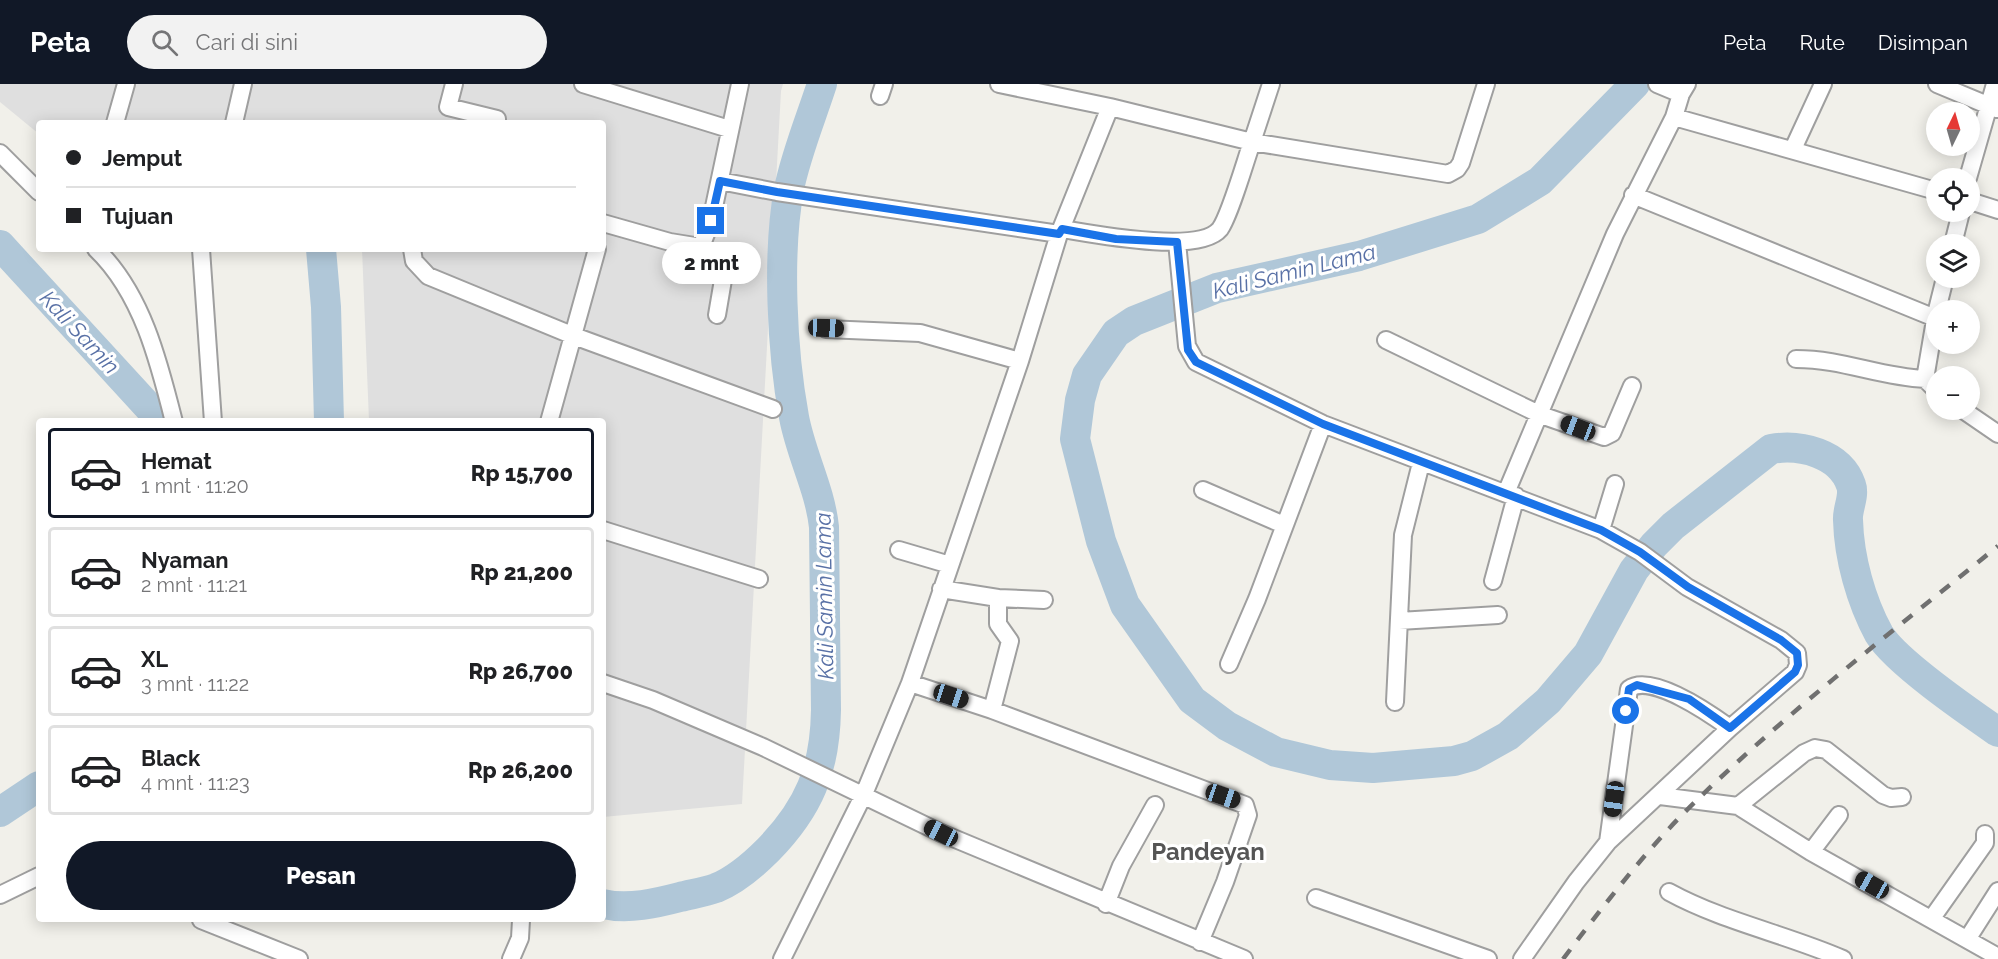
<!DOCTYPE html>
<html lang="id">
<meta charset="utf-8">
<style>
:root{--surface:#fff;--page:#f2f2f2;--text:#202124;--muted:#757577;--line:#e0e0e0;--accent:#111827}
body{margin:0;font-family:Raleway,sans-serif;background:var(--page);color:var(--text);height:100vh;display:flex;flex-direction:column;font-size:22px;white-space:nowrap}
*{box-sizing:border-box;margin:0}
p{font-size:20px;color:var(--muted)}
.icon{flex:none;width:33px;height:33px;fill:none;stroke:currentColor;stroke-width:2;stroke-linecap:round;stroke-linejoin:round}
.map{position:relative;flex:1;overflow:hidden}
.side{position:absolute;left:36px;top:334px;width:570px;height:504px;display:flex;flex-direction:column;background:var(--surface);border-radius:6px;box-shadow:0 3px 15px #0003}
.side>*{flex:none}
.banner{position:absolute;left:36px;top:36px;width:570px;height:132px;border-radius:6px;box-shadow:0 3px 15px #0003;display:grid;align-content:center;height:132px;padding:0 30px;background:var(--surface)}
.needle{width:39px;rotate:5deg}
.fabs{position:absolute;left:1926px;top:18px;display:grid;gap:12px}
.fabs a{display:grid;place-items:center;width:54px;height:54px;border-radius:50%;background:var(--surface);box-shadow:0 3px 15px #0003;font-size:30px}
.end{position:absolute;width:27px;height:27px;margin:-14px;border:8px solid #1a73e8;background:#fff;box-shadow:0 0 0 3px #fff}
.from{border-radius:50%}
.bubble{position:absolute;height:42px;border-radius:21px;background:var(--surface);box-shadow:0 3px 15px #0003;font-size:20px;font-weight:800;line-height:42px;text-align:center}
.car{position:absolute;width:18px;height:36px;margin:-18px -9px;border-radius:8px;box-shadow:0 0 4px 2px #0007;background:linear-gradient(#222 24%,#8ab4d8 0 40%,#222 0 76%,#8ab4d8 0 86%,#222 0)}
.banner b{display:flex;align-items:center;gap:21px;height:57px;font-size:22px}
.banner b+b{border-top:2px solid var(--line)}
.banner i{width:15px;height:15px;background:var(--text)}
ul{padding:10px 0 0;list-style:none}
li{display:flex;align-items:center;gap:18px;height:90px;margin:0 12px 9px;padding:0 18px;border:3px solid var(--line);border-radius:6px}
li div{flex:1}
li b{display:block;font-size:22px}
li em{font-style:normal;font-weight:800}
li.current{border-color:var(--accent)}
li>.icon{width:54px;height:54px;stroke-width:1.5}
.primary-button{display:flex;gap:12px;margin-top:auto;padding:12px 30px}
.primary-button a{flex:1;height:69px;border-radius:36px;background:var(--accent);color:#fff;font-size:24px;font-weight:800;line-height:69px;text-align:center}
header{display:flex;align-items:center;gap:36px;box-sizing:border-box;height:84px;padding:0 30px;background:var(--accent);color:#fff}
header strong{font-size:28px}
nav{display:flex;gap:33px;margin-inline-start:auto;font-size:21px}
.search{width:420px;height:54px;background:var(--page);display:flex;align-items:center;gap:15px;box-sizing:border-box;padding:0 21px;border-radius:33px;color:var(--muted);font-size:22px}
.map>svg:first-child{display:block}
</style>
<header>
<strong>Peta</strong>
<div class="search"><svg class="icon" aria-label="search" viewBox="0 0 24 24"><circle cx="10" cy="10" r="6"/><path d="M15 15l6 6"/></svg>Cari di sini</div>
<nav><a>Peta</a><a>Rute</a><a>Disimpan</a></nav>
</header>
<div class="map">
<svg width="1998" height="875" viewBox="0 0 1998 875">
<rect width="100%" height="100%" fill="#f1f0ea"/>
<path fill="#dfdfdf" d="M0,0H783L781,7L742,720L603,733V338L369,337L362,165H603V39H39V50L0,18Z"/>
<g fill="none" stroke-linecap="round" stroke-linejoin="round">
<path stroke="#b0c7d8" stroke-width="30" d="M1635,0L1540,97L1478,135L1359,172L1217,204L1134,237L1116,249L1087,291L1080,316L1075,355L1101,457L1125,521L1192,616L1227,642L1276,668L1330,681L1373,684L1454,677L1472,672L1508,652L1548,617L1588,570L1634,486L1654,461L1673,442L1771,365C1800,360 1840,369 1851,401C1855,412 1847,425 1848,436C1849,474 1861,517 1879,550C1896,578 1969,628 1998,648
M0,161L154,329L156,338
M321,165L326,223L329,338
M0,728L39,702
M603,820C628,826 657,819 680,813C692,810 705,808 716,804C736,796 753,781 768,766C809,724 825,686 826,626L824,443C820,405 801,371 794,333C782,268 777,170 789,105C796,70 811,34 822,0"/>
<g stroke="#9f9f9f" stroke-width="20">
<path id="minor" d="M454,0L448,23L497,35
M583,0L729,45
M999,0L1110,23
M1657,0L1681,10L1687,0
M1937,0L1997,25
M880,12L884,0
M1674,33L1936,107
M115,39L126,0
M234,39L243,0
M1793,65L1823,0
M0,69L39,108
M1968,94L1995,0
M720,97L777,108L1059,150
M1633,111L1935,234
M1970,117L1998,126
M603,139L670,158L701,163L711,137L740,0
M1062,145C1093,150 1199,171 1220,145C1230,131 1245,78 1252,58L1448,90L1457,85L1461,79L1486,0
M1177,158L1187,262L1196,278L1323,340L1601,446L1640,468L1687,503L1781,556L1797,569L1798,581L1795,588L1730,644L1608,758L1576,798L1522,875
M1953,160L1961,128
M701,163L724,190L717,231
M96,165C142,209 159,278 174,338
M201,165L213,338
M412,165L414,177L428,192L574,252L773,325
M1937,226L1945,194
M1936,230L1925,295L1936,306
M826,245L920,249L1020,277
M1386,256L1541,331L1604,353L1612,349L1632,302
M1796,275C1843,275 1879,293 1925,295
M1963,326L1998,350
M549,338L597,165
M1203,406L1284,441
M1506,409L1615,150L1674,33L1681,10
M603,446L759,495
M1601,446L1615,400
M899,466L950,481
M1493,497L1516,412
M941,505L998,514V540L1010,557L992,626
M998,514L1044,516
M1399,537L1498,531
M1229,580L1257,515L1323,340
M603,599L653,616L763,663L941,749L1244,875
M910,599L992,626L1245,721L1248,731L1225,798L1200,858
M1395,618L1403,451L1421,379
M1660,712L1738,722L1811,768L1998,873
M1738,722L1804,669L1815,664L1826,666L1883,711L1891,714L1902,713
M1608,758L1629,605C1651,588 1712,631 1730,644
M1811,768L1839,731
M1669,808C1724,838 1786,850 1843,875
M0,811L39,792
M1316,814L1488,875
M1106,820L1121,782L1155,721
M1932,834L1985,759V750
M201,836L299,875
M1968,854L1998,807
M511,875L520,854L521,836
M782,875L864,710L910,599L1020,277L1059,150L1110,23L1252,58L1271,0"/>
</g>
<use href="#minor" stroke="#fff" stroke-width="16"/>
<path stroke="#707070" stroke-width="4.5" stroke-dasharray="12 12" stroke-linecap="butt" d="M1563,875C1605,820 1648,763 1698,715C1792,624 1897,544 1998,462"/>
</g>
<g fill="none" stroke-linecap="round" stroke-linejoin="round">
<path stroke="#1a73e8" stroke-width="8" d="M711,137L720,97L777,108L1059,150L1062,145L1116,155L1177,158L1188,266L1196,278L1323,340L1601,446L1640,468L1688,503L1781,556L1797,569L1798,581L1795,588L1730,644L1689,615L1637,601L1629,605L1626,627"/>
</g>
<g text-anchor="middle" stroke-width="6" stroke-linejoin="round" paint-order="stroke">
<g font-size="22" font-style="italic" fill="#5971a6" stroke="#fff">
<text transform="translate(1294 187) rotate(-14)" y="8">Kali Samin Lama</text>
<text transform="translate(80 248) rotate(47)" y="8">Kali Samin</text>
<text transform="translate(824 512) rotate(-91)" y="8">Kali Samin Lama</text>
</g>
<g font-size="24" font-weight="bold" fill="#555" stroke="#fff">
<text x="1208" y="776">Pandeyan</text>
</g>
</g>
</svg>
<div class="fabs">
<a><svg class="needle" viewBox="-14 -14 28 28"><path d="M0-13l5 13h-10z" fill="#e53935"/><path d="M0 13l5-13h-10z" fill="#757577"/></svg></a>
<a><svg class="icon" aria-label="locate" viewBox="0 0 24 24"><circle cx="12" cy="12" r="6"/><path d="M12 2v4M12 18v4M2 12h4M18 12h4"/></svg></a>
<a><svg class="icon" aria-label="layers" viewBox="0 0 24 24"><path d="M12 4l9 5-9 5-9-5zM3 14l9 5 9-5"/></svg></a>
<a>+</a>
<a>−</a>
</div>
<i class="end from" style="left:1626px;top:627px"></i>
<i class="end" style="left:711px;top:137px"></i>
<div class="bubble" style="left:662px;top:158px;width:99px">2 mnt</div>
<i class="car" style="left:826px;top:244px;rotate:92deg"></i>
<i class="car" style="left:1578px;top:344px;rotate:291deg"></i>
<i class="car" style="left:951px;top:612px;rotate:108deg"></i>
<i class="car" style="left:1223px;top:712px;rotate:109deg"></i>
<i class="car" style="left:1614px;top:715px;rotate:188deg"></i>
<i class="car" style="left:941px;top:749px;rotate:297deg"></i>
<i class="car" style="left:1872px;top:801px;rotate:299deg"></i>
<div class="banner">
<b><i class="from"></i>Jemput</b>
<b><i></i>Tujuan</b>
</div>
<section class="side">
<ul>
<li class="current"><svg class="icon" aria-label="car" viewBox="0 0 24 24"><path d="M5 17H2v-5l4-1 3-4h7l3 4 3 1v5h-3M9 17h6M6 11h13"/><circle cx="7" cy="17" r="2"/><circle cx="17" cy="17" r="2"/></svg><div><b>Hemat</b><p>1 mnt · 11:20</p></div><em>Rp 15,700</em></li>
<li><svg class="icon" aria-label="car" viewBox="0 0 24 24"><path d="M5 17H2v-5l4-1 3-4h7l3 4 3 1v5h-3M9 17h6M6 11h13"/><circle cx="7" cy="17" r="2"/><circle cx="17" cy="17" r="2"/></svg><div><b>Nyaman</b><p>2 mnt · 11:21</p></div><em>Rp 21,200</em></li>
<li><svg class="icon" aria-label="car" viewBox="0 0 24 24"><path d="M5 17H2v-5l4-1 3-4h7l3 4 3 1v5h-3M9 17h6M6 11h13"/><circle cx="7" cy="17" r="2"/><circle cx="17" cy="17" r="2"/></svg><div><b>XL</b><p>3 mnt · 11:22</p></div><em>Rp 26,700</em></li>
<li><svg class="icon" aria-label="car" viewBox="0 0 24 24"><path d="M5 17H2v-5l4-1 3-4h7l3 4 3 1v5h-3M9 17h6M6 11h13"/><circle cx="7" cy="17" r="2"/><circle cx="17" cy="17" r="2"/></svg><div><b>Black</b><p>4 mnt · 11:23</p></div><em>Rp 26,200</em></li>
</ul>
<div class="primary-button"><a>Pesan</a></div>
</section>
</div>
